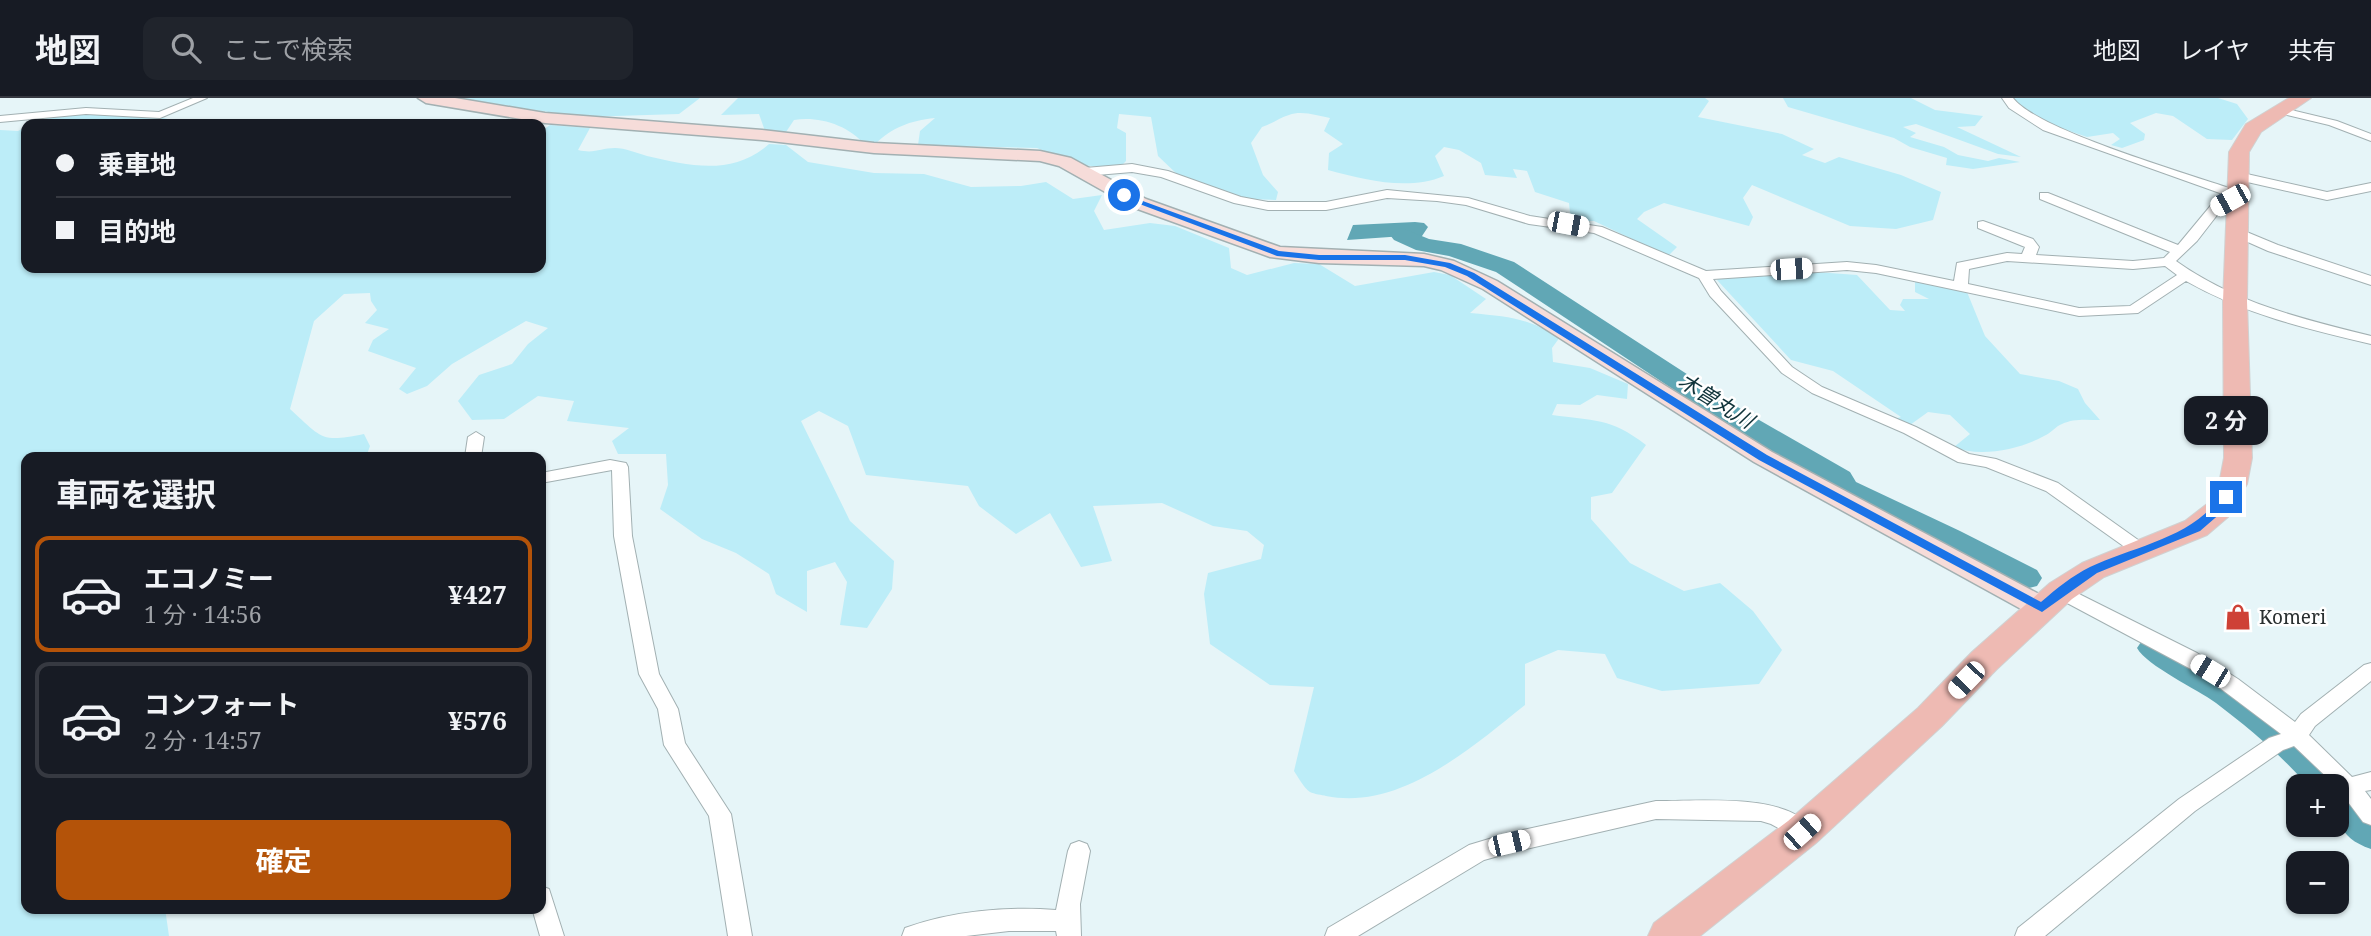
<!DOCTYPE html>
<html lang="ja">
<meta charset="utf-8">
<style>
:root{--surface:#171b24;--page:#20242c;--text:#f1f3f6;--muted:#9ea1a6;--line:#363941;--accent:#b45309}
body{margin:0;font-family:"Noto Serif","Noto Sans JP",serif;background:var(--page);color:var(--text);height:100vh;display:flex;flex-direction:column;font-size:26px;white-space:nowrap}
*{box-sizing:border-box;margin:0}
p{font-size:23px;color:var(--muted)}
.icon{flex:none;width:38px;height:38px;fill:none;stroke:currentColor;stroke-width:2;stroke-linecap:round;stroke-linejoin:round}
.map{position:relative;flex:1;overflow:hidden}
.sheet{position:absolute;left:21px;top:354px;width:525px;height:462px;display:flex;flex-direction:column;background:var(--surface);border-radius:14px;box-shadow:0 2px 5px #0004}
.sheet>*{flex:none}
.hud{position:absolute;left:21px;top:21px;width:525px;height:154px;border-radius:14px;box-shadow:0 2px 5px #0004;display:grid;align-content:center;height:154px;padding:0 35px;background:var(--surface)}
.fabs{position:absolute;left:2286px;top:676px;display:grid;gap:14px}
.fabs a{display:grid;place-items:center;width:63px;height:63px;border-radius:14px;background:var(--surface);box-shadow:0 2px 5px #0004;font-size:35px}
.end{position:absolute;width:32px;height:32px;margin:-16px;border:9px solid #1a73e8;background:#fff;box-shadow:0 0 0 4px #fff}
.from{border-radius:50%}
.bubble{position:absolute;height:49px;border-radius:14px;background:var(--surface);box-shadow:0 2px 5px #0004;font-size:23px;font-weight:700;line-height:49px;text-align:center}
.car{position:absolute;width:21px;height:42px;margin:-21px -10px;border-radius:9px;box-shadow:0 0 5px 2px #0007;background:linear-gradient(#fff 24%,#345 0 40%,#fff 0 76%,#345 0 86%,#fff 0)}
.hud b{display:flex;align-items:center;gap:24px;height:66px;font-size:26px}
.hud b+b{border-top:2px solid var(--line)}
.hud i{width:18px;height:18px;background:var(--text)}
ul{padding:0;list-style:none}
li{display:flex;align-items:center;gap:21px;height:116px;margin:0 14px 10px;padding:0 21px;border:4px solid var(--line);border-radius:14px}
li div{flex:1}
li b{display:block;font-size:26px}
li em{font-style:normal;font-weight:700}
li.on{border-color:var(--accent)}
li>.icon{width:63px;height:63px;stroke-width:1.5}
h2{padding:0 35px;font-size:32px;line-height:84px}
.button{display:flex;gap:14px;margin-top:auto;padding:14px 35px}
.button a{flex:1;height:80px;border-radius:14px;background:var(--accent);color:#fff;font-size:28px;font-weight:700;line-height:80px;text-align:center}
header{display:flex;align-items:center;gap:42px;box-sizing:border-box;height:98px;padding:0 35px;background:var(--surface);border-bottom:2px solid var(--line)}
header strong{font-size:33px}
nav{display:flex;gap:38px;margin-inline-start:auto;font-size:24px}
.search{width:490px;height:63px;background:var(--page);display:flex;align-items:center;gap:18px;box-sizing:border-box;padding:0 24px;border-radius:14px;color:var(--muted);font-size:26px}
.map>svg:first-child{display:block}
</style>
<header>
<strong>地図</strong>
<div class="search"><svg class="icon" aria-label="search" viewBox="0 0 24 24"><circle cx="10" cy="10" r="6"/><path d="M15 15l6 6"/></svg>ここで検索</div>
<nav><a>地図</a><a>レイヤ</a><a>共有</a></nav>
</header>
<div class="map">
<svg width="2371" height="838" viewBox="0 0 2371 838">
<rect width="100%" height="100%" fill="#e6f5f8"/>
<path fill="#bcedf8" d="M450,0H700L679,16L584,19Z
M738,0H1705L1709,3L1698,19L1782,36L1814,51L1802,57L1825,65L1839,59L1901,77L1941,94L1933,122L1896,131L1850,128L1752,87L1743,100L1753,119L1749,128L1664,105L1644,114L1637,121L1677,149L1668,158L1594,123H1577L1570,115L1569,105L1535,94L1527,73L1513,71L1517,80L1485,77L1481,65L1459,52L1444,49L1435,58L1444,78C1408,93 1365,82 1328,72L1329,55L1343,46L1324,33L1330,20C1318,18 1302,12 1289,17C1279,20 1272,26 1262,29L1251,45L1263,77L1278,94L1276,102L1246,101L1179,78L1158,58L1151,19L1119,16L1117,30L1126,35V63L1121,68L1104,69L1079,67L1037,50L918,47L920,33L935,20C909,23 893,29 874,47H865C848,27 819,18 794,22L786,34L765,33L759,16L721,17Z
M1783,0H1911L1935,12L1983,18L1975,28L1957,29L2021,59L1998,56L1916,26L1903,29L1916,35L1910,39L1944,49L1958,57L1988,63L1999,60L2020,64L1973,71L1946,67L1947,60L1910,49L1894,40L1788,9Z
M2010,0H2218L2237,6L2248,21L2232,42L2207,41L2173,18L2156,15L2130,25L2145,36L2144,42L2122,50L2111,47L2120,41L2113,35L2087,39L2049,26Z
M80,15L159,19L189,26H32L47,20Z
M550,27L590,30L578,52C595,56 600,50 615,50C625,50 637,55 647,58C690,68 733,78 769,46L786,47L808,64L874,75L924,76L971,89L1021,88L1046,84L1073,101L1102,97L1094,113L1104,132L1150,125L1175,128L1229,150L1231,170L1247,177L1294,165L1319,166L1355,188L1434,174L1450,177L1486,201L1470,215C1511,219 1523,219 1560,239L1552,250L1553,264L1590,270L1628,286L1627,301L1597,297L1580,307L1557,306L1552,317C1593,323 1610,319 1646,347L1612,395L1591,399V421L1630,465L1684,493L1720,485L1753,513L1782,552L1759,586L1662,593L1617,580L1605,556L1558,552L1525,566V607C1471,650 1400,713 1326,698C1322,697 1314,696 1310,694C1304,690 1298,679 1294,673L1314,589L1270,587L1210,546L1204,496L1208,475L1261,461L1264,447L1247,433L1213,428L1162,405L1093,408L1112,463L1081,469L1050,415L1016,436L979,408L968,388L866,377L848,328L819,313L801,323L850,423L894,463L892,491L867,530L840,527L847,484L835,464L807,473V514L776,496L769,476L736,455L702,441L660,411L668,387L666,356H618L612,343L629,330L567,323L574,303L538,298L504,321L472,322L458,303L479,277L512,266L528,246L548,230L526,223L452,266L427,288L407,296L399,291L416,270L368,253L373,242L389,231L365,225L377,212L371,203L370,195L344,196L314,223L290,311C322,340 320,345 364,336L370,348L366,359H26V810H165L169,838H0V32L18,33L26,29V170H541V33Z
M1816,174L1857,177L1890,212L1905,213L1900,207L1903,201H1929L1915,194V182L1967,194L1985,238L2020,276L2059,283L2078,291L2085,305L2100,322C2088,322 2074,320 2062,326C2056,328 2051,335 2044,338C2021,351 1980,360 1954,349L1970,336L1950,317L1928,314L1910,327L1894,321L1901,319L1833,273L1791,262L1717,182L1720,179Z"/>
<path fill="#61a7b5" d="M1415,124L1424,125L1428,129L1420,141L1404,138L1347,142L1353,127Z"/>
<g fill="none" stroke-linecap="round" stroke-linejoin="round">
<path fill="#61a7b5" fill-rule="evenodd" d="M1402,130L1429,141L1461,146L1514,164L1747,315L1850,374L1856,384L1960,433L2037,472L2042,480L2037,488L2025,491L2013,488L1938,447L1834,398L1827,387L1727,327L1496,174L1449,158L1416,152L1394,142L1390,137L1394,132Z
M2155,537C2174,543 2191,554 2208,564C2271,602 2323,651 2371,706V751C2336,739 2336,719 2336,688H2308C2281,657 2249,630 2216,605C2197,591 2147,568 2137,550L2143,541Z"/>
<g stroke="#a2b0b2" stroke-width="2">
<path id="street" d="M193,0H207L160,20L86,16L0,24V18L86,10L159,14Z
M2002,0H2013C2038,33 2195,78 2241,94V105L2221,112L2197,143L2176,163C2235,205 2302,221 2371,238V246C2307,231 2244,216 2186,183L2138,215L2079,218L1876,175L1847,172L1713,181L1721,193L1792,269L1822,289L1916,329L1969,356L1996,361L2058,385L2148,449L2151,453L2148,457H2136L2046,393L1986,369L1958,364L1904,335L1812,295L1782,275L1710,198L1699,180L1594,135L1529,126L1466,107L1437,103L1387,100L1326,112H1268L1234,105L1161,79L1132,74L1085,78L1079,74L1085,70L1132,66L1168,73L1241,99L1268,104H1326L1387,92L1468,100L1530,118L1602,129L1706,173L1847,164L1876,167L1954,183L1957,165L2007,155L2022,156L2025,149L1978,130V124L1983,123L2033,141L2039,149L2036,157L2133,163L2164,160L2170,154L2040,101V95H2048L2178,147L2212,106L2231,99L2043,32L2009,10ZM2007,163L2133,171L2165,168L2177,177L2130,208L2079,210L1968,186L1969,171Z
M2279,9L2337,23L2371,36V43L2329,27L2275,14L2274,12Z
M2238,74L2327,94L2371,85V93L2327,102L2234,81V75Z
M2237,130L2278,147L2371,178V187L2268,153L2232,137L2231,134Z
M476,334L484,339L481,359H465L468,339Z
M610,362L626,365L628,369L632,438L659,576L678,611L685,645L731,716L752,838H728L709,718L664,647L658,611L639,576L614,438L612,372L541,385V375Z
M2061,487L2197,555L2238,581L2295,624L2301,616L2364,567L2371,565V583L2315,628L2309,637L2352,679L2371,674V692L2365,693L2371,701V727L2363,724L2336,688L2294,648L2283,652L2195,713L2045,838H2015L2018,830L2179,701L2269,640L2281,636L2204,578L2054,498L2052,493L2054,488Z
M1656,703C1695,704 1793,693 1813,734L1810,741L1802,743L1771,726L1761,723L1656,721L1509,755L1484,762L1358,838H1325L1328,830L1469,747L1509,735Z
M1079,743L1087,746L1090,753L1080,806L1081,838H1057L1056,833H1009L966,838H902L905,830C951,813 1007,808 1056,812L1068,753L1071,746Z
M541,788L549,791L564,838H540L532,810H541Z"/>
</g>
<g stroke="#a2b0b2" stroke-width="3">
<path id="secondary" d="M418,0H455L545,15L762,32L874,45L1040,53L1071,60L1146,101L1280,149L1424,156L1454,163L1497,183L1772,354L2052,503L2056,510L2052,517L2042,520L2032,517L1754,364L1483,191L1441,172L1424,168L1319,165L1270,159L1132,109L1059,68L1040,63L874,55L762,42L545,25L426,5Z"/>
</g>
<g stroke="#d0d1d1" stroke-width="2">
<path id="primary" d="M2289,0H2311L2261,34L2249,54L2247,203L2252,360L2247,386L2228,419L2207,437L2104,479L2072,501L1996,572L1942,628L1816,745L1700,838H1648L1654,825L1788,723L1918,610L1972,554L2050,485L2082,465L2185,423L2207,406L2219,386L2224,360L2223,203L2229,54L2246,26Z"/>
</g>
<use href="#street" fill="#fff" fill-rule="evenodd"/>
<use href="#secondary" fill="#f6dcd9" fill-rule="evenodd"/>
<use href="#primary" fill="#eebab3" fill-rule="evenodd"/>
</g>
<path fill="#1a73e8" d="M1121,95L1279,153L1319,157H1405L1450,165L1474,175L1767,357L2041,504C2056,491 2072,478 2090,469C2134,448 2194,440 2222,396L2231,399L2222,414L2200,433L2097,475L2042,514L1759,362L1467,178L1445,169L1405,162H1319L1277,158L1121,99Z"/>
<defs>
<g id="shop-bare" transform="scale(2.1)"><path d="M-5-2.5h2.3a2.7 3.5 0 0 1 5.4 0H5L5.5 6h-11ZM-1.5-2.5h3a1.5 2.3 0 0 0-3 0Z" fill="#ce4136" stroke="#fff" stroke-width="2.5" paint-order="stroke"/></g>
</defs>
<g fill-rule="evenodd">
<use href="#shop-bare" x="2238" y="519"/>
</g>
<g text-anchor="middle" stroke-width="5" stroke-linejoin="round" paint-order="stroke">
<g font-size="19" fill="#292f30" stroke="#fff" text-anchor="start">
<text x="2259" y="526">Komeri</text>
</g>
<g font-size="21" font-style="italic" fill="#10333a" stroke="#fff">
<text transform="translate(1716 303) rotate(32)" y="7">木曽丸川</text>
</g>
</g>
</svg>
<div class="fabs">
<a>+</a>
<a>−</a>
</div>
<i class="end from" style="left:1124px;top:97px"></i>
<i class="end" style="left:2226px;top:399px"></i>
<div class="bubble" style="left:2184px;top:298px;width:84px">2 分</div>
<i class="car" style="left:2230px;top:102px;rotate:241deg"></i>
<i class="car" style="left:1568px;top:126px;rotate:101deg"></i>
<i class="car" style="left:1791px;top:171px;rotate:86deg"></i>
<i class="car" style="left:2210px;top:573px;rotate:301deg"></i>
<i class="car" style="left:1966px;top:582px;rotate:224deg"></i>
<i class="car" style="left:1802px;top:734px;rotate:48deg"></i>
<i class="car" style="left:1509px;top:745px;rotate:77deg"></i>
<div class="hud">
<b><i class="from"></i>乗車地</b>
<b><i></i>目的地</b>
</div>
<section class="sheet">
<h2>車両を選択</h2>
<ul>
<li class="on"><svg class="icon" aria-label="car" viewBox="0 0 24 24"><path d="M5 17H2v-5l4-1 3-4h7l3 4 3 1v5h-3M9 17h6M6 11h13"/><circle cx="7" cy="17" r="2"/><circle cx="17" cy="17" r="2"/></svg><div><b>エコノミー</b><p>1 分 · 14:56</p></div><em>¥427</em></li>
<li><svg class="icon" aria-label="car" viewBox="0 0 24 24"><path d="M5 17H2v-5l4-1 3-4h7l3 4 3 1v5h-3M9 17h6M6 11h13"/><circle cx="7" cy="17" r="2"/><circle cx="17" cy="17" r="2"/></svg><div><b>コンフォート</b><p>2 分 · 14:57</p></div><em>¥576</em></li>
</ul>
<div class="button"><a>確定</a></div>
</section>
</div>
